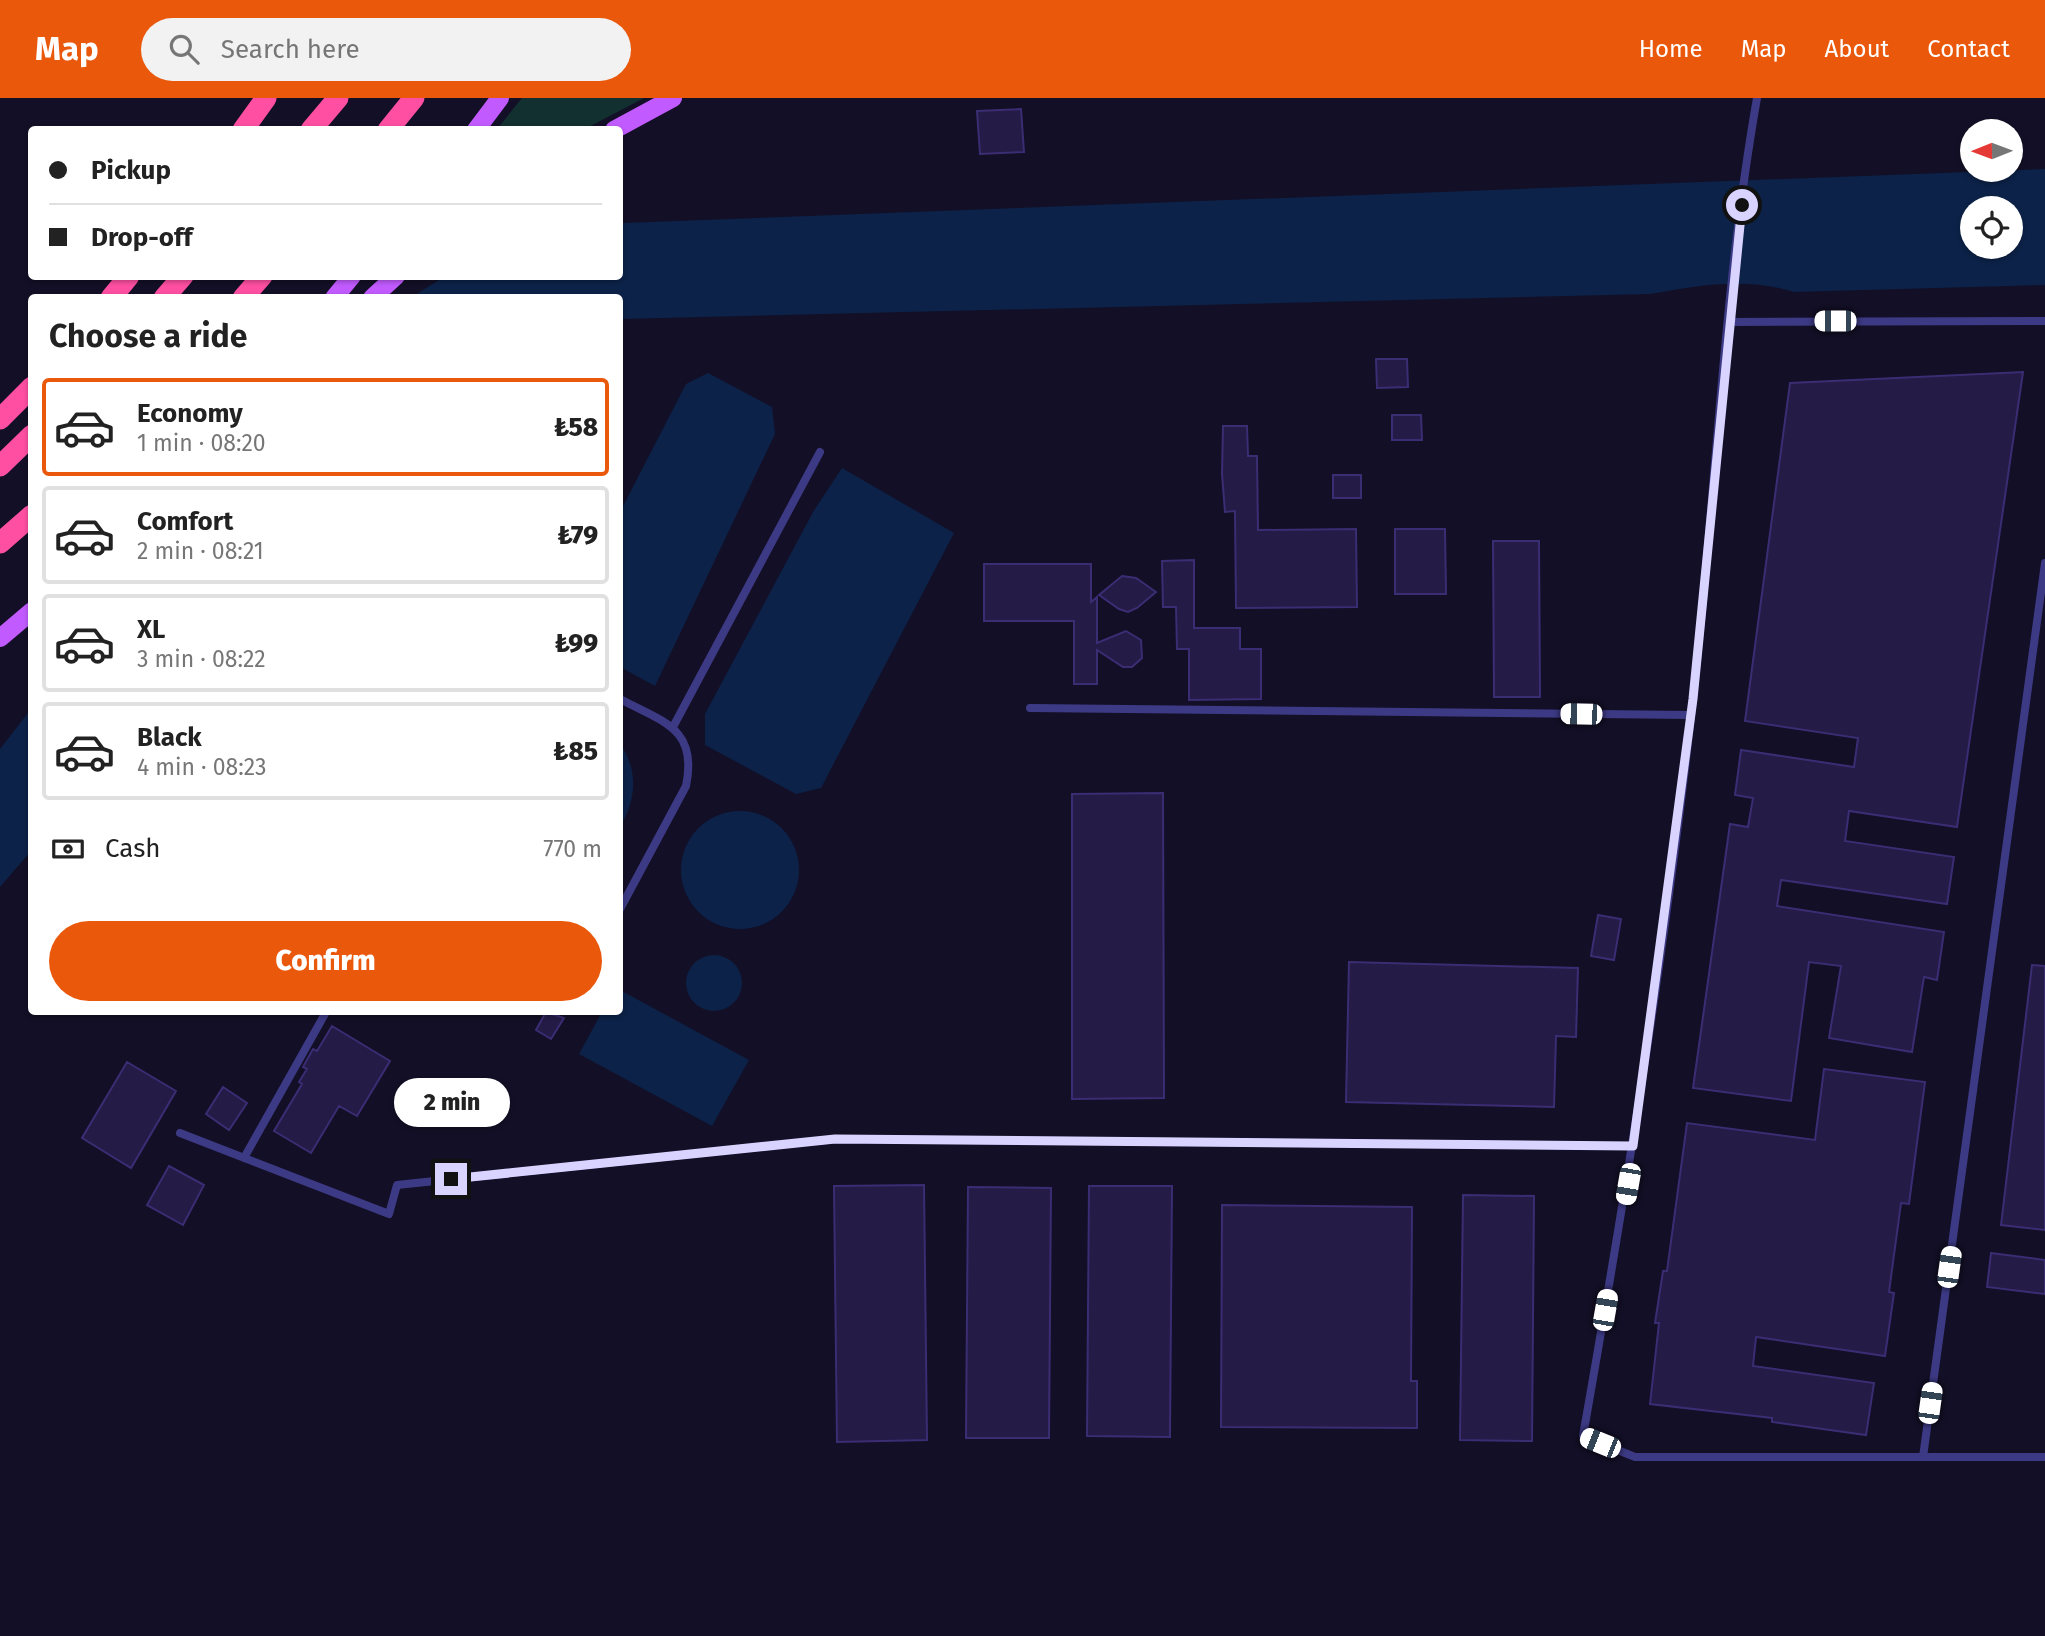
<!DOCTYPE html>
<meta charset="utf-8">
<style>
:root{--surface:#fff;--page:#f2f2f2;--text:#222;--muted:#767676;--line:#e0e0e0;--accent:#ea580c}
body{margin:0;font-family:"Fira Sans",sans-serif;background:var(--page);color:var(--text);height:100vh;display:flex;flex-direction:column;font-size:26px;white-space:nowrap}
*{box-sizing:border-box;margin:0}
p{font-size:23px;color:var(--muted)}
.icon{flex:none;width:38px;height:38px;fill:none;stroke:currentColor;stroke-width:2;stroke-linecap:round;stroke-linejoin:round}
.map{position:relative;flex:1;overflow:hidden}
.sheet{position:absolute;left:28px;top:196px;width:595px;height:721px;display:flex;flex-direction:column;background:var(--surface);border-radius:7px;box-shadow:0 2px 5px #0004}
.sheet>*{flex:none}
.top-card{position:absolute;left:28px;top:28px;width:595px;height:154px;border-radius:7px;box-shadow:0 2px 5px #0004;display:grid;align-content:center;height:154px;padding:0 21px;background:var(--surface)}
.needle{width:46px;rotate:269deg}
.buttons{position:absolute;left:1960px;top:21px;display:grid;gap:14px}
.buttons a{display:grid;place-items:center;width:63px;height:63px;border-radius:50%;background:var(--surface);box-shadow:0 2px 5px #0004;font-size:35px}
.end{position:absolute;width:32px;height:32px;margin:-16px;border:9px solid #d9d4ff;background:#111;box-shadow:0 0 0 4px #111}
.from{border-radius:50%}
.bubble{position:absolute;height:49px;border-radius:24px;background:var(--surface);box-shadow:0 2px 5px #0004;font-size:23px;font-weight:800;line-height:49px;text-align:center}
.car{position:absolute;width:21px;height:42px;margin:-21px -10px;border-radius:9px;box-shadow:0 0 5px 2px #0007;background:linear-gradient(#fff 24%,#345 0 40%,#fff 0 76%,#345 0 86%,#fff 0)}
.top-card b{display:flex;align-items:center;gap:24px;height:66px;font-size:26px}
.top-card b+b{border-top:2px solid var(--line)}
.top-card i{width:18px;height:18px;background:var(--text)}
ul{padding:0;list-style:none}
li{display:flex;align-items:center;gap:21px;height:98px;margin:0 14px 10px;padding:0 7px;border:4px solid var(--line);border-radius:7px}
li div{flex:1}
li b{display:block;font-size:26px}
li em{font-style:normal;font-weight:800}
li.current{border-color:var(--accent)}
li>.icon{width:63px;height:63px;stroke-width:1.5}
h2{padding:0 21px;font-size:32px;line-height:84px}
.pay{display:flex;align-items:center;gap:18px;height:77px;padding:0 21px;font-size:26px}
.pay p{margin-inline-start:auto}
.primary-button{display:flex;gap:14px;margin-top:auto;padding:14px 21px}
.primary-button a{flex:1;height:80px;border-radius:42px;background:var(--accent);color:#fff;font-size:28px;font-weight:800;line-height:80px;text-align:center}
header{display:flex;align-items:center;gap:42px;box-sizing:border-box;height:98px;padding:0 35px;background:var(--accent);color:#fff}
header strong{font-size:33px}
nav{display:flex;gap:38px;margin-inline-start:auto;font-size:24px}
.search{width:490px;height:63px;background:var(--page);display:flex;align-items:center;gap:18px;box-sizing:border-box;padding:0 24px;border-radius:38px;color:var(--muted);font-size:26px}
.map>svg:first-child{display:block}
</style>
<header>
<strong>Map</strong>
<div class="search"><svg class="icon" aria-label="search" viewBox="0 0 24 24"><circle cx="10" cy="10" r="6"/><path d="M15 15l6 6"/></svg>Search here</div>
<nav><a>Home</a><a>Map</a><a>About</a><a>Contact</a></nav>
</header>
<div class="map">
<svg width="2045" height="1538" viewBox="0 0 2045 1538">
<rect width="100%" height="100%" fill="#130f26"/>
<path fill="#12302f" d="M522,0H644L585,31H497Z"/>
<path fill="#0c2248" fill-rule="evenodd" d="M2045,71V187L1794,194C1746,179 1699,187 1650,196L620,221V200H410L444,179L620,178V126L623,125ZM1972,110H2011V149H1972Z
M708,275L772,309L775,336L655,588L620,569V414L686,286Z
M842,370L954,435L821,690L796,696L705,647V616L813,414Z
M31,611V753L0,789V651Z
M620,646C639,672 636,703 620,729Z
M681 772a59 59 0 1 1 118 0a59 59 0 1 1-118 0Z
M686 885a28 28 0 1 1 56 0a28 28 0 1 1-56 0Z
M620,892L749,962L712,1028L579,956L602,914H620Z"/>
<path fill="#241b47" stroke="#3b2d73" stroke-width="2" d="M1021,11L1024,54L980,56L977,13Z
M1376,261H1407L1408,289L1377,290Z
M2023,274L1957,729L1849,713L1845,743L1954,759L1947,806L1781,782L1777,808L1944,834L1937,882L1924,879L1912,954L1829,940L1841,868L1809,864L1791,1003L1693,990L1730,726L1748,729L1753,700L1735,697L1741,652L1854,669L1858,640L1745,623L1790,285Z
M1392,317H1421L1422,342H1392Z
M1223,328H1247L1248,358H1257L1258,432L1356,431L1357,509L1236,510L1235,413L1225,414L1222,376Z
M1333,377H1361V400H1333Z
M1395,431H1445L1446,496H1395Z
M1493,443H1539L1540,599H1494Z
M1194,462V530H1240V551H1261V601L1189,602V551H1177L1176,509H1163L1162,463Z
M984,466H1091V504L1097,499V545L1126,533L1141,542L1142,560L1132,569H1123L1097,552V586H1074V523H984Z
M1122,478L1136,480L1156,494L1137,510L1128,514L1119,511L1099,497Z
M1163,695L1164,1000L1072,1001V696Z
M1598,817L1621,821L1614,862L1591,858Z
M1349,864L1578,870L1576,939L1556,938L1554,1009L1346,1004Z
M2032,867L2045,868V1132L2001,1127Z
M546,914L564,920L551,941L536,932Z
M332,928L390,963L357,1018L339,1008L311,1055L274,1033L302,986L299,984L307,971L303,969L313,951L317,953Z
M127,964L176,993L131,1070L82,1040Z
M1824,971L1925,984L1909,1106L1901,1105L1889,1194L1894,1195L1885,1258L1756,1239L1753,1268L1874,1285L1866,1337L1772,1324V1320L1650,1306L1659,1225H1655L1663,1173H1667L1687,1025L1815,1042Z
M223,989L247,1005L229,1032L206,1016Z
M169,1068L204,1087L183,1127L147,1107Z
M924,1087L927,1342L837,1344L834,1088Z
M1089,1088H1172L1170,1339L1087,1338Z
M968,1089L1051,1090L1049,1340H966Z
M1463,1097L1534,1098L1532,1343L1460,1342Z
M1222,1107L1412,1109L1411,1283H1417V1330L1221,1329Z
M1991,1155L2045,1162V1196L1987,1189Z"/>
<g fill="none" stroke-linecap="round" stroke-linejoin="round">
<path stroke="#3d3a85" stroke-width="8" d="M1757,0C1722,198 1716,401 1693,600C1666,847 1626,1093 1583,1338L1635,1359H2045
M1729,224L2045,223
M620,601C663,624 698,630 686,688L620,811
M1030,610L1691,617
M673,629L820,354
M180,1035L389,1116L397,1087L835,1041L1632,1048
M244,1060L326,914
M1923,1359L2045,465"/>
<path stroke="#c25bff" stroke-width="18" d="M476,32L500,0
M614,32L673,0
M334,200L352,178
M372,200L396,178
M0,540L32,513"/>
<path stroke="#ff4fa3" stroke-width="21" d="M243,32L266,0
M311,32L338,0
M388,32L414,0
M111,200L129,178
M164,200L183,178
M243,200L262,178
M0,321L32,289
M0,368L32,337
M0,445L32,417"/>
</g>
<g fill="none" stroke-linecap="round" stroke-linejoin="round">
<path stroke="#d9d4ff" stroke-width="9" d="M451,1081L835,1041L1633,1048L1693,601L1742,107"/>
</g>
</svg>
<div class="buttons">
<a><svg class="needle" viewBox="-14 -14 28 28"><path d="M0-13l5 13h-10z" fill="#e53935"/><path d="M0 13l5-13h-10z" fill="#767676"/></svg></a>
<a><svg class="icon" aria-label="locate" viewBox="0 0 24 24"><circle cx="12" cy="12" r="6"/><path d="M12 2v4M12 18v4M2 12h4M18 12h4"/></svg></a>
</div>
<i class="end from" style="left:1742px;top:107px"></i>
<i class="end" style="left:451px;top:1081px"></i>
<div class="bubble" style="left:394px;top:980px;width:116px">2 min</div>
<i class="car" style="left:1835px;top:223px;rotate:270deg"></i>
<i class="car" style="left:1581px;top:616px;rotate:271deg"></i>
<i class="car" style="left:1628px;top:1086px;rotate:190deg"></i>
<i class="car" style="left:1949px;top:1169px;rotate:8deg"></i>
<i class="car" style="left:1605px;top:1212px;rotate:10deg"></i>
<i class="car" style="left:1930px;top:1305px;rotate:8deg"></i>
<i class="car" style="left:1600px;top:1345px;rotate:292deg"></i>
<div class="top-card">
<b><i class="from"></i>Pickup</b>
<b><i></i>Drop-off</b>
</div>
<section class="sheet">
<h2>Choose a ride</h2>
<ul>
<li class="current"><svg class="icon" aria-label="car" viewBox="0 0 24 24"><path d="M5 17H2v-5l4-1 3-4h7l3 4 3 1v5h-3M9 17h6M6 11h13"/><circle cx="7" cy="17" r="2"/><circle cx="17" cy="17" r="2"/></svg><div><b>Economy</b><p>1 min · 08:20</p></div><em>₺58</em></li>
<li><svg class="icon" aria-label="car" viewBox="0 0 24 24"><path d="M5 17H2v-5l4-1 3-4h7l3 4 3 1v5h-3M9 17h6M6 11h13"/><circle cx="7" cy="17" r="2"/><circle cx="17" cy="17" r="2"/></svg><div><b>Comfort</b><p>2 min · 08:21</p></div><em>₺79</em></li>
<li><svg class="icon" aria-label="car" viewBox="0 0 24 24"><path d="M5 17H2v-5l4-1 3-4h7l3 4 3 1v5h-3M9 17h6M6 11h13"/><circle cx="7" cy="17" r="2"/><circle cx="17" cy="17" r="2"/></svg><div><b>XL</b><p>3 min · 08:22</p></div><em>₺99</em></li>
<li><svg class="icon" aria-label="car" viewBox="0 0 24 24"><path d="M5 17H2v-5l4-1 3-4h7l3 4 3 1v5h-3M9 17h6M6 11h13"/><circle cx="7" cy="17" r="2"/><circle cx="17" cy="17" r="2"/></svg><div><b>Black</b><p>4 min · 08:23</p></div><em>₺85</em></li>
</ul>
<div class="pay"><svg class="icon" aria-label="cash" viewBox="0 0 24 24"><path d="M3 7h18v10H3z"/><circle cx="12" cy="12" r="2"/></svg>Cash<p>770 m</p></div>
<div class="primary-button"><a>Confirm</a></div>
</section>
</div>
